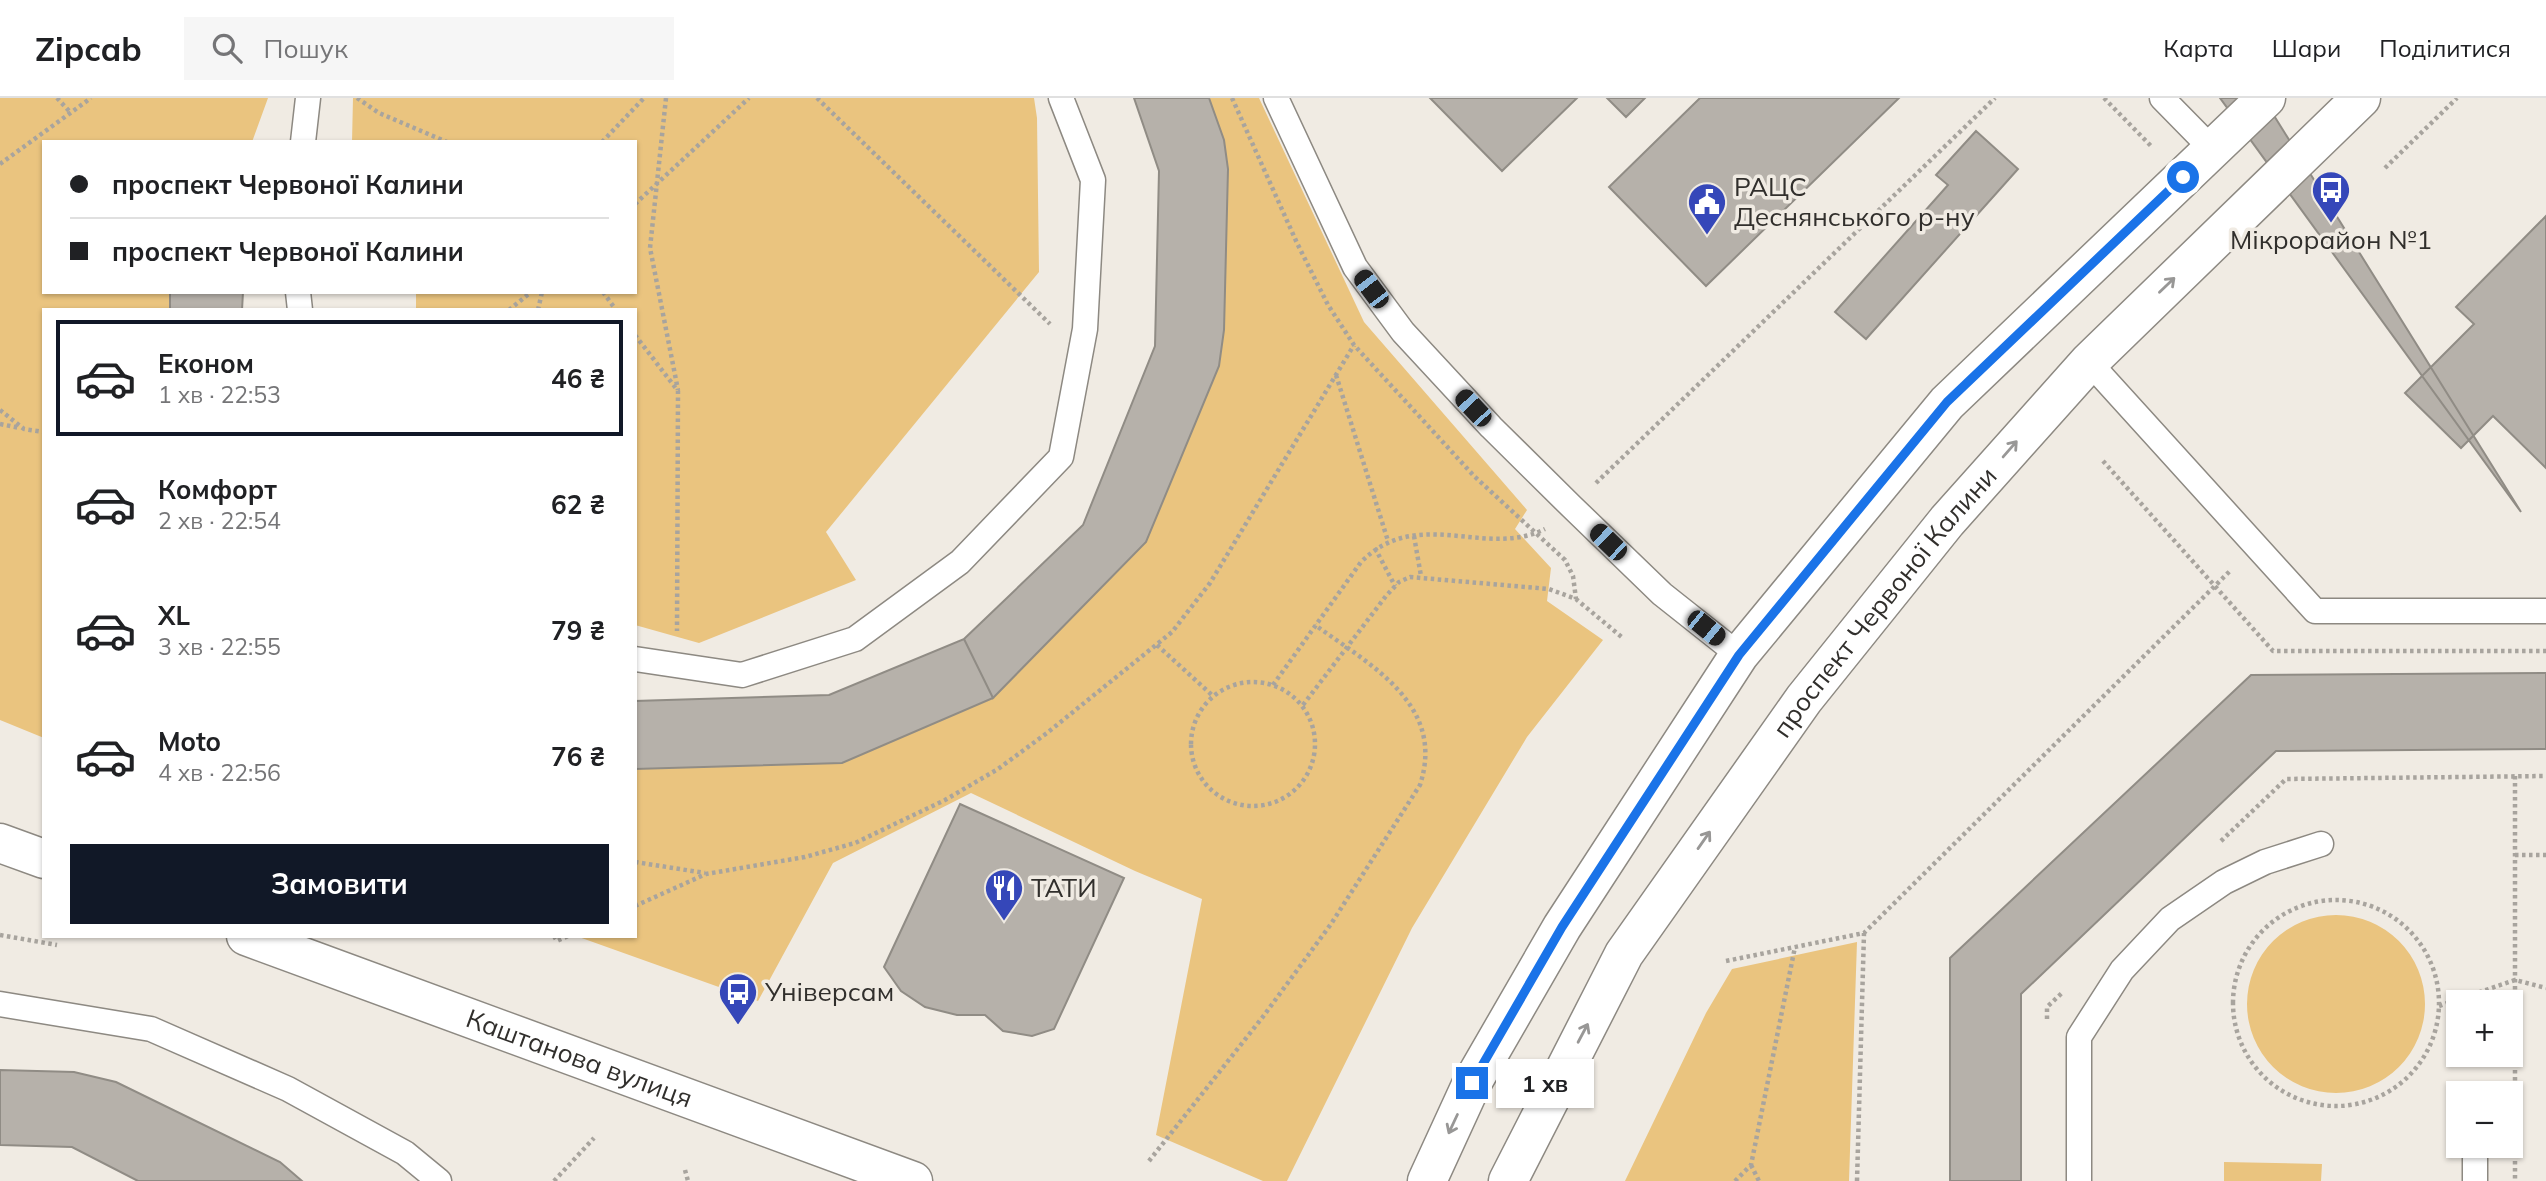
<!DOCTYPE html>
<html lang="uk">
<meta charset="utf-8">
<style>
:root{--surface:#fff;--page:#f6f6f6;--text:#202124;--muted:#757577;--line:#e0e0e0;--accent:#111827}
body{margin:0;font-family:Mulish,sans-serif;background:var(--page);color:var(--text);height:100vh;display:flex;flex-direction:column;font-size:26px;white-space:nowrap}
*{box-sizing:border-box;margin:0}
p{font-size:23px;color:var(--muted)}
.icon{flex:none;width:38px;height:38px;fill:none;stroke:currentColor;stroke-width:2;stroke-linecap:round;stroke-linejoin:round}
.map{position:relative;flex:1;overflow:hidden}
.drawer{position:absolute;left:42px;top:210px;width:595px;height:630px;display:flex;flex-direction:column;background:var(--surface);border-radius:0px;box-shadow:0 2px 5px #0004}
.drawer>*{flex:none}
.guide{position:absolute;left:42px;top:42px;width:595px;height:154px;border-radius:0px;box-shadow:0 2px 5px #0004;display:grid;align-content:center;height:154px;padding:0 28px;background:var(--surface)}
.fabs{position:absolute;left:2446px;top:892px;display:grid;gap:14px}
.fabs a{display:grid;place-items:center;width:77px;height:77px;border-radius:0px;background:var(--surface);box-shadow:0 2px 5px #0004;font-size:35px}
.end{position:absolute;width:32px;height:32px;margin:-16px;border:9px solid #1a73e8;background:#fff;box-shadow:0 0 0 4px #fff}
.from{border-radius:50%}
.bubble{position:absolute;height:49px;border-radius:0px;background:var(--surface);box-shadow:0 2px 5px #0004;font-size:23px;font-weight:700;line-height:49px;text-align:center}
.car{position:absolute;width:21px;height:42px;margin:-21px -10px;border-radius:9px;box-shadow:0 0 5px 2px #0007;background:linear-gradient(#222 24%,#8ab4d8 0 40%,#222 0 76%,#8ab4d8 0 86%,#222 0)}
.guide b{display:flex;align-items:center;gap:24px;height:66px;font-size:26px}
.guide b+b{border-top:2px solid var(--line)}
.guide i{width:18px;height:18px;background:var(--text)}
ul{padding:12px 0 0;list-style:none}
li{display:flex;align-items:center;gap:21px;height:116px;margin:0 14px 10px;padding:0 14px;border:4px solid transparent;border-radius:0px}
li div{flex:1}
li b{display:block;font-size:26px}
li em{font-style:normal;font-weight:700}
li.on{border-color:var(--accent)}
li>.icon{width:63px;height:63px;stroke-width:1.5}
.primary-button{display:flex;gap:14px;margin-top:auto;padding:14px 28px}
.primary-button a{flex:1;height:80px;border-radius:0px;background:var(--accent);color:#fff;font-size:28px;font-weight:700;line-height:80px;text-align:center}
header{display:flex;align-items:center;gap:42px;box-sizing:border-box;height:98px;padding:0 35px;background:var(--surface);border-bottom:2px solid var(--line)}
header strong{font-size:33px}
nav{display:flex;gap:38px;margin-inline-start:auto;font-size:24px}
.search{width:490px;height:63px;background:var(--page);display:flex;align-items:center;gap:18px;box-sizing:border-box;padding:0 24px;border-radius:0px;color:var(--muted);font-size:26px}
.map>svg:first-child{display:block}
</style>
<header>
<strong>Zipcab</strong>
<div class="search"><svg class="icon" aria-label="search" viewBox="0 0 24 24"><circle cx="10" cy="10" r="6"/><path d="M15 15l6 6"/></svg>Пошук</div>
<nav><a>Карта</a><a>Шари</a><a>Поділитися</a></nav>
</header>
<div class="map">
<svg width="2546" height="1083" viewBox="0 0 2546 1083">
<rect width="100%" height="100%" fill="#f0ebe3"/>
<path fill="#eac47f" d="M0,0H268L252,44H44V194H170V212H44V640L0,622Z
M353,0H1034L1037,20L1039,174L826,434L856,482L699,545L635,527V212H416V194H635V44H352Z
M1209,0H1259L1364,224L1527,412L1515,431L1551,470L1547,503L1603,542L1527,639L1412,830L1287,1083H1263L1156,1037L1202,801L1135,773L971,695L833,765L758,903L576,838H635V671L842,665L993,600L1146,444L1219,268L1224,232L1228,71L1224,42Z
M2247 906a89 89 0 1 1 178 0a89 89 0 1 1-178 0Z
M1857,844L1849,1083H1625L1706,915L1732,871Z
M2224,1064L2322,1066L2321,1083H2224Z"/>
<path fill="#b6b1aa" stroke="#908c85" stroke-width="2" d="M1134,0H1209L1224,42L1228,71L1224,232L1219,268L1146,444L993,600L964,541L1083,427L1155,248L1159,73Z
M1430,0H1577L1502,73Z
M1607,0H1645L1626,19Z
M1700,0H1899L1706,188L1609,89Z
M2220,0H2263L2521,414Z
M1976,33L2018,71L1866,241L1835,214L1948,87L1936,77Z
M2546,118V370L2493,318L2461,350L2405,295L2474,226L2456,209Z
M170,194H243L242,212H170Z
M964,541L993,600L842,665L635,671V603L829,597Z
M2546,575V651L2276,653L2021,896V1083H1950V860L2251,577Z
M960,706L1124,780L1054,931L1032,938L1003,933L985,917H957L925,909L901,893L884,869Z
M0,972L74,974L116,984L280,1064L302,1083H138L72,1049L0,1047Z"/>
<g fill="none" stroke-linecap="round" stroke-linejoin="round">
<g stroke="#8d8982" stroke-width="27">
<path id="service" d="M1276,0L1355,169L1403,234L1491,329L1572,409L1662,496L1739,557
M2162,0L2212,51
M303,44L308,0
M298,194L300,212
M2089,264L2315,513H2546
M635,561L742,577L855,541L960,464L1061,359L1085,231L1093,82L1061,0
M0,906L151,931L288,991L405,1055L439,1083
M2475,1048V1083
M2079,1083V939L2122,872L2170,821L2224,784L2265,764L2321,746"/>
</g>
<g stroke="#8d8982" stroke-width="41">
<g id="tertiary">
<path d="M0,745L44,761"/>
<path id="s1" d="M246,838L913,1083"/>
</g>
</g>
<g stroke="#8d8982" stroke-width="41">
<g id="secondary">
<path d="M1427,1083L1472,985L1562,829L1739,557L1947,305L2266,0"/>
<path id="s2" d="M1508,1083L1624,856L1804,601L1947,423L2089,264L2361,0"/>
</g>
</g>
<path stroke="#a8a49e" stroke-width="4.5" stroke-dasharray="3.5 3.5" stroke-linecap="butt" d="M57,0L70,14
M357,0L379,15L447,44
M666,0L650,150L678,292
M817,0L1050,226
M1232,0L1297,145L1328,207L1354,247L1474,378L1565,462L1573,478L1576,501
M2104,0L2152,49
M602,44L644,0
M0,66L91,0
M2385,70L2457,0
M635,106L749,0
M603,194L616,212
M509,212L531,194
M538,212L542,194
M635,237L678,293L677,533
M1336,277L1388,443
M0,312L24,331L44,334
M0,326L20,330
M2103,363L2273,553H2546
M1596,385L1995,0
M1414,438L1421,478
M1375,450L1395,488
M1157,547L1213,598
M1191 646a62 62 0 1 1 124 0a62 62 0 1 1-124 0Z
M1273,587L1361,464C1418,407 1485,461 1545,431
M1303,607L1386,498L1399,484L1410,479L1549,491L1576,501L1624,541
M2515,678V1083
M2221,743L2286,681L2546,678
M2515,757H2546
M635,764L705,775
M2233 905a103 103 0 1 1 206 0a103 103 0 1 1-206 0Z
M635,808L706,776L805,759L855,745L945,702L998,671L1047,635L1172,534L1210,485L1354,247
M0,837L57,847
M554,838L557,843L568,838
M1726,863L1864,835L2231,472
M2439,908L2515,882L2546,890
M2047,921V909L2063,894
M1149,1063L1262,920L1331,826L1420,687C1446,607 1372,568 1315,527
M1751,1067L1759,1083
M685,1072L688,1083
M554,1083L594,1040
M1735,1083L1751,1067L1795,849
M1857,1083L1864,835"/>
<use href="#service" stroke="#fff" stroke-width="24"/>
<use href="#tertiary" stroke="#fff" stroke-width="38"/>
<use href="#secondary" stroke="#fff" stroke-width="38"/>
</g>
<defs><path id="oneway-shaft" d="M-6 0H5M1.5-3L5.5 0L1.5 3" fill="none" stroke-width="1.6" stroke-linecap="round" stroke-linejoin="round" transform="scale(1.75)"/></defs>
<g stroke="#989796">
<use href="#oneway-shaft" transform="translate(2167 187) rotate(-44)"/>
<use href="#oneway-shaft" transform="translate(2010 351) rotate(-49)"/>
<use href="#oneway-shaft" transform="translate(1704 742) rotate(-55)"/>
<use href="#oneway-shaft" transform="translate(1583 935) rotate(-62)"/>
<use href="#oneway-shaft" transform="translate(1453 1026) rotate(115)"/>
</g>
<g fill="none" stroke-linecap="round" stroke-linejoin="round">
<path stroke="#1a73e8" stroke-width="9" d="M1472,985L1562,829L1739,557L1947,304L2183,79"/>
</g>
<defs>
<g id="bus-pin" transform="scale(2.0125)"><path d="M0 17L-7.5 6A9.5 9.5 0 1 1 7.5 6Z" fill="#3547b9" stroke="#f0ebe3"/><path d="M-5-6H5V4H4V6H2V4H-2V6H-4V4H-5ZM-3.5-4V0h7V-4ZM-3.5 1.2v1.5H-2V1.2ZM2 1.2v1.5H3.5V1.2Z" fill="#fff"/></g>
<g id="civic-pin" transform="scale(2.0125)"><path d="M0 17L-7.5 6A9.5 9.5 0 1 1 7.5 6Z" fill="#3547b9" stroke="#f0ebe3"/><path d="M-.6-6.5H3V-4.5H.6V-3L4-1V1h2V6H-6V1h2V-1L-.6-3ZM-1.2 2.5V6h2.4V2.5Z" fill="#fff"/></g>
<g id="restaurant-pin" transform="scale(2.0125)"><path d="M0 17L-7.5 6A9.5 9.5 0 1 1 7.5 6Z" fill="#3547b9" stroke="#f0ebe3"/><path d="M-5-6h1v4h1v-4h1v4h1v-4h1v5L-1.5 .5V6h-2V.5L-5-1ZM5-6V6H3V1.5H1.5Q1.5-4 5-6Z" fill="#fff"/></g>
</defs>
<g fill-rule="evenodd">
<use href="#bus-pin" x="2331" y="92"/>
<use href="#civic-pin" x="1707" y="104"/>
<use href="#restaurant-pin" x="1004" y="790"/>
<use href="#bus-pin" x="738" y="894"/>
</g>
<g text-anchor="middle" stroke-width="7" stroke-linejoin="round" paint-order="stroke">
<g font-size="26" fill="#312f2c" stroke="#f0ebe3" text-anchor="start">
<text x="1734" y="98">РАЦС<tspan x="1734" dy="30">Деснянського р-ну</tspan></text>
<text x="2331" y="151" text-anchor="middle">Мікрорайон №1</text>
<text x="1031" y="799">ТАТИ</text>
<text x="765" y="903">Універсам</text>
</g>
<g font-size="26" fill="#312f2c" stroke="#f0ebe3">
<text dy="9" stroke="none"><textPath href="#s2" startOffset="693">проспект Червоної Калини</textPath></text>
<text dy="9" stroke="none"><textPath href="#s1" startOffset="355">Каштанова вулиця</textPath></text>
</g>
</g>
</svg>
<div class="fabs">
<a>+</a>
<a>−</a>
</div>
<i class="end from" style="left:2183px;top:79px"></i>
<i class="end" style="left:1472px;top:985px"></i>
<div class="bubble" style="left:1496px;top:961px;width:98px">1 хв</div>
<i class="car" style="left:1371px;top:191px;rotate:323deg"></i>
<i class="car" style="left:1473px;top:310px;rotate:317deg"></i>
<i class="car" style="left:1608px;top:444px;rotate:314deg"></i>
<i class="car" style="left:1706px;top:530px;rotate:129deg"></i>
<div class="guide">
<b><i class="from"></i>проспект Червоної Калини</b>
<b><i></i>проспект Червоної Калини</b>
</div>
<section class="drawer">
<ul>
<li class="on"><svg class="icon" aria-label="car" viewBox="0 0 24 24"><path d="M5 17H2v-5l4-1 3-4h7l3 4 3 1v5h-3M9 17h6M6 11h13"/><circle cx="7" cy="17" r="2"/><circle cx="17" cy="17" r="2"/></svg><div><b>Економ</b><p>1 хв · 22:53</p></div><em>46 ₴</em></li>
<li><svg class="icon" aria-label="car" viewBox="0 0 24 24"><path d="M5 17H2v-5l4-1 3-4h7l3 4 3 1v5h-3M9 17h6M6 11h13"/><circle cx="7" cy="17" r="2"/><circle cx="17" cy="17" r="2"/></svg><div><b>Комфорт</b><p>2 хв · 22:54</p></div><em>62 ₴</em></li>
<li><svg class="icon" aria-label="car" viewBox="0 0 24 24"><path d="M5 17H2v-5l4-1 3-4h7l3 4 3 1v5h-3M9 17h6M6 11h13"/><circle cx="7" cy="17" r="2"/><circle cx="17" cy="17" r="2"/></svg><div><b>XL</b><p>3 хв · 22:55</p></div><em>79 ₴</em></li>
<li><svg class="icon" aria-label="car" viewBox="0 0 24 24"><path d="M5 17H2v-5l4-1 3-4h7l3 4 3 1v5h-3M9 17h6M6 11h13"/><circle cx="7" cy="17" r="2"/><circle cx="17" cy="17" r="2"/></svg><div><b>Moto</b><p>4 хв · 22:56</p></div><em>76 ₴</em></li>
</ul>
<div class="primary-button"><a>Замовити</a></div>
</section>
</div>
